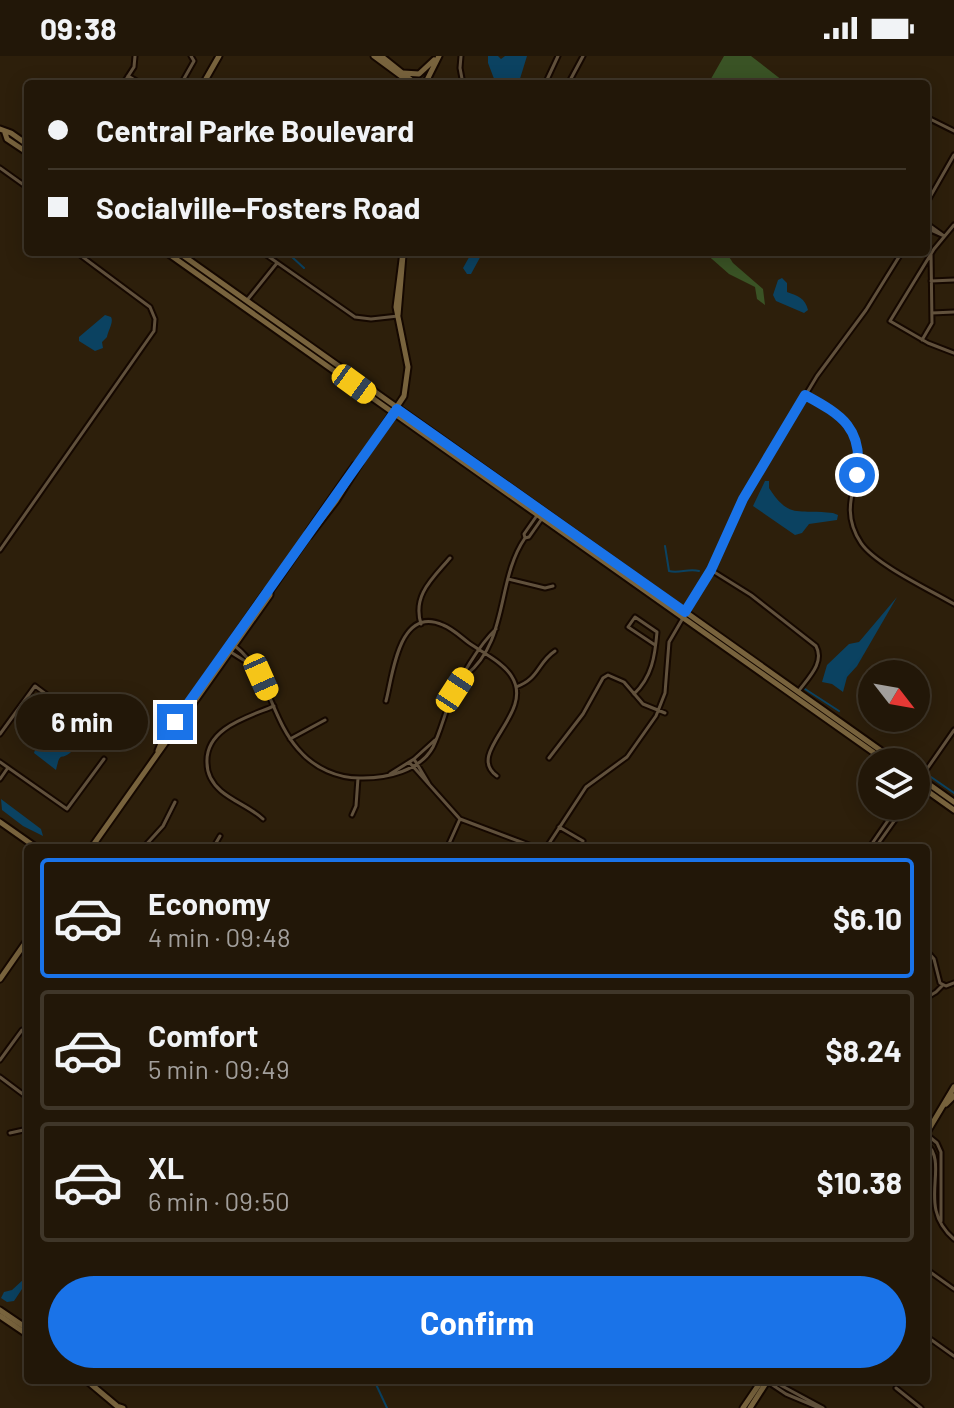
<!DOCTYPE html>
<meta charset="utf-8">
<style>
:root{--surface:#221708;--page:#2a2012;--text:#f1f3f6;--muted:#a29f9c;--line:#3f3629;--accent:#1a73e8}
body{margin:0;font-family:Barlow,sans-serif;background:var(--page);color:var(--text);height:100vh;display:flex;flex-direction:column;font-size:30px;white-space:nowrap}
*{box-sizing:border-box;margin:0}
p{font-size:26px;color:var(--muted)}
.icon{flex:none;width:44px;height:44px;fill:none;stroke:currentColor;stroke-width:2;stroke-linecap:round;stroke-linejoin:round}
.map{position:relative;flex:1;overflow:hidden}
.sheet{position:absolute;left:24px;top:788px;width:906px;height:540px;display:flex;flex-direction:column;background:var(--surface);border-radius:8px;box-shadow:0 4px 20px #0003,0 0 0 2px var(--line)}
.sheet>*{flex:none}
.top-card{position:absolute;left:24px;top:24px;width:906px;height:176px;border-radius:8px;box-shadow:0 4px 20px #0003,0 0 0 2px var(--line);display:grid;align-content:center;height:176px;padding:0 24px;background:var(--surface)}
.needle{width:52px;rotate:121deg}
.tools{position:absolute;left:858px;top:604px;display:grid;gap:16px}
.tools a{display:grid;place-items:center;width:72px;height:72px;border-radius:50%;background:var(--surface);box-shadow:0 4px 20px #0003,0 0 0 2px var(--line);font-size:40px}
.end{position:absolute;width:36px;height:36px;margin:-18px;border:10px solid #1a73e8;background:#fff;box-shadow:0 0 0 4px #fff}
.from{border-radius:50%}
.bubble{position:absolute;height:56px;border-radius:28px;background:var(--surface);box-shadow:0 4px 20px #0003,0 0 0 2px var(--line);font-size:26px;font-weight:700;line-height:56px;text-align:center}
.car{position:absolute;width:24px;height:48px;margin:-24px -12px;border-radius:10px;box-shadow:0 0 6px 2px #0007;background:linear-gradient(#f5c518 24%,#345 0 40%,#f5c518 0 76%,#345 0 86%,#f5c518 0)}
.top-card b{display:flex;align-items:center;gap:28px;height:76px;font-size:30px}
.top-card b+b{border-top:2px solid var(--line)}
.top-card i{width:20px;height:20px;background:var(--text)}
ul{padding:14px 0 0;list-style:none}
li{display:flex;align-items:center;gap:24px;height:120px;margin:0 16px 12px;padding:0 8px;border:4px solid var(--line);border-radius:8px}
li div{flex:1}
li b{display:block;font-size:30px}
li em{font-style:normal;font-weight:700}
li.active{border-color:var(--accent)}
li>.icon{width:72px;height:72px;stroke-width:1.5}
.action{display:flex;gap:16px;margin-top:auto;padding:16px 24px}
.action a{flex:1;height:92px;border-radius:48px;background:var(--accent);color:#fff;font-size:32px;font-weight:700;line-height:92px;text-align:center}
.status{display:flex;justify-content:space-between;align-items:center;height:56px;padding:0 40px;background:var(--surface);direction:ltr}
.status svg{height:22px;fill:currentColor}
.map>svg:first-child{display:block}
</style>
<div class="status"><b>09:38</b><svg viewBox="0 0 49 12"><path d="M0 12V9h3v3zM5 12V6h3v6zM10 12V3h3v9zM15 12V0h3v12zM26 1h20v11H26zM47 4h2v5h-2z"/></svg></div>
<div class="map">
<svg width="954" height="1352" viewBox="0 0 954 1352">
<rect width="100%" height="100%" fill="#2d1f0b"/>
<path fill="#3a5325" d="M724,0H751L787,28H708Z
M704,196H726L733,207L763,233L765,249L757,243L755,231L729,218Z"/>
<path fill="#0b4261" d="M488,0H498L501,3L505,0H527L519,26L496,28L488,7Z
M472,196H483L471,218H467L463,212Z
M782,222L787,227V236C798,240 805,242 808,254L804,257L776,245L773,239L778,224Z
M105,259L111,261C114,266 108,275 107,281L102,286L103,292L95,295L79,285V281Z
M765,425H769V432C790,465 800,452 833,457L838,459L837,464L809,468L802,477L795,479L753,450Z
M897,541L857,610L847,621L843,636L832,628L822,626L827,609L849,588L859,586Z
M39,682L73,687L71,696C60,706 61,693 56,714L34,697Z
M1,743L41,773L43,780L23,770L2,754Z
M25,1222L26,1227L14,1245L7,1246L1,1242L4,1236L12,1234Z"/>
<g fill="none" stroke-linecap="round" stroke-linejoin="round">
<path stroke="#0b4261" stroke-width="2" d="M292,201L304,212
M665,490L669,515C679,518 688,512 699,515
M805,633L839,655
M931,721L954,737
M374,1324L387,1352"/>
<g stroke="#150800" stroke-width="7">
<path id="street" d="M461,0L460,12L463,28
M128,20L142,28
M123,28L134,11L135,0
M181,28L194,5L191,0
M545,28L558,0
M568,28L583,0
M926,61L954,75
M0,112L28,132
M926,148L954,99
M926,167L944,180
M954,169L934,193L890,265L928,287L954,297
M926,172L944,180
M262,196L355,261L371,263L398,260
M931,225L954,224
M248,243L277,207
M932,257L954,256
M922,284L932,267L931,198
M805,339C910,397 822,428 861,487C875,508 930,534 954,548
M525,482L529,481L543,461
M0,494L154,275L155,263L150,251L76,196
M711,514L751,539L816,590C825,607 808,622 798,636
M508,523L545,532L553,530
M421,568C412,539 433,522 450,502
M235,590C270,618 270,661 298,693C314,712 338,723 363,722C387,722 420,715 433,691C440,677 444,660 450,645C459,623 479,589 496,573
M229,595L253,610
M466,619C509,585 496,524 525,482L524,478L538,458
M516,631C540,622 537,607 555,595
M634,638C652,621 655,600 657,576L635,561L628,571L655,589
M386,645C393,618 399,549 443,569C453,573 461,581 469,587C483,597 504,607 512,621C535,658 464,697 497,720
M0,678L35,630L62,650L64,656
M290,683L325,664
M549,702L583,658L603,622L608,619L624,626L643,648L665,657
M414,703L429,728
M0,706L67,753L104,703
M409,706L460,763L537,792
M390,718L414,703L435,684
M0,723L7,713
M920,723L954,674
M352,759L356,750L358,722
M263,763C250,751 234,746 221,735C213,728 207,718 207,707C205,672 248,661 274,650
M559,771L583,785
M143,792L163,770L175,746
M213,792L220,780
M447,792L460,763
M546,792L586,731L627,701L656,660L665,637L669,586L711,514L743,443L817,320L866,254L902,196
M869,792L898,750
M875,792L905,750
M926,894L934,903L940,927L946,930L954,927
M926,942L936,936L943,929
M0,1004L22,974L28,977
M0,1021L28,1042
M10,1077L28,1073
M926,1078L937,1087L941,1096V1165
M926,1087C951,1109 915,1150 954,1183
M926,1213L954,1233
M926,1280L954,1300
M765,1324L786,1338L819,1352
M771,1324L823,1352
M896,1332L921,1352"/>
</g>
<g stroke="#150800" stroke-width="9">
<path id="secondary" d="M374,0L412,28
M381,0L416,28
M403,17L419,18L434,4
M203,28L219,0
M425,28L439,0
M0,73L11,77L28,89
M5,77L7,83L28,97
M166,196L887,706
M178,196L897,706
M398,259L403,199
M309,480L336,445L360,407
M158,695L162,685L266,536L270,535
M916,719L954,746
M916,727L954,754
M0,766L37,792
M91,792L270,539V535L308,480L309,475L355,409L360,406L404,340L408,311L396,251L403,196
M0,923L28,883
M946,1048L954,1040
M926,1078L954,1031
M0,1254L28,1273
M0,1260L28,1279
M86,1324L117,1350L123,1352
M743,1352L762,1324
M750,1352L768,1324"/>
</g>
<use href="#street" stroke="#61513c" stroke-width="3"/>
<use href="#secondary" stroke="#78633d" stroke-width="5"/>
</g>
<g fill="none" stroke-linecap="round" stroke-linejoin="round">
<path stroke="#1a73e8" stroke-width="10" d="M175,666L397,353L685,556L711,514L743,443L805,339C842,359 864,373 857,419"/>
</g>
</svg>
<div class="tools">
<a><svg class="needle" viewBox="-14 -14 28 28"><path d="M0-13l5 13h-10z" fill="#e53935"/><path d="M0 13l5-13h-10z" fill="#a29f9c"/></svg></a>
<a><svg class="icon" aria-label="layers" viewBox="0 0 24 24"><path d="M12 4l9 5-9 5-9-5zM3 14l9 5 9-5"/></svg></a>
</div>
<i class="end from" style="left:857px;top:419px"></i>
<i class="end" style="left:175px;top:666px"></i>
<div class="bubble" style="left:16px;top:638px;width:132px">6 min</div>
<i class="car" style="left:354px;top:328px;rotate:126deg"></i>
<i class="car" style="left:261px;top:621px;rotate:156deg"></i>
<i class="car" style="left:455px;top:634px;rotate:33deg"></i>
<div class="top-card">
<b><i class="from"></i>Central Parke Boulevard</b>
<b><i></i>Socialville–Fosters Road</b>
</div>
<section class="sheet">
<ul>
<li class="active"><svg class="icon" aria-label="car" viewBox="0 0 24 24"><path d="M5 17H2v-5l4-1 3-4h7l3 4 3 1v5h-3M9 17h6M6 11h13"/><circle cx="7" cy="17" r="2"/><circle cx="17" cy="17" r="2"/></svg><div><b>Economy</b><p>4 min · 09:48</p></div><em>$6.10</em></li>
<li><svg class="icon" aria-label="car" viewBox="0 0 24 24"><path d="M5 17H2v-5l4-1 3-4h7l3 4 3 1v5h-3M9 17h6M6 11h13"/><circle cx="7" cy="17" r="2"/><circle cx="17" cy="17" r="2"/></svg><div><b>Comfort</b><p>5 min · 09:49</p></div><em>$8.24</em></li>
<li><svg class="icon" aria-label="car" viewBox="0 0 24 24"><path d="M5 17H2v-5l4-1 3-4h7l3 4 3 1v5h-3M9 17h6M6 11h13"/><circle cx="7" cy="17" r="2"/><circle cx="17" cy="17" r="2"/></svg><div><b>XL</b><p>6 min · 09:50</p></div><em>$10.38</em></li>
</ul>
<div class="action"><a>Confirm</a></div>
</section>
</div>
